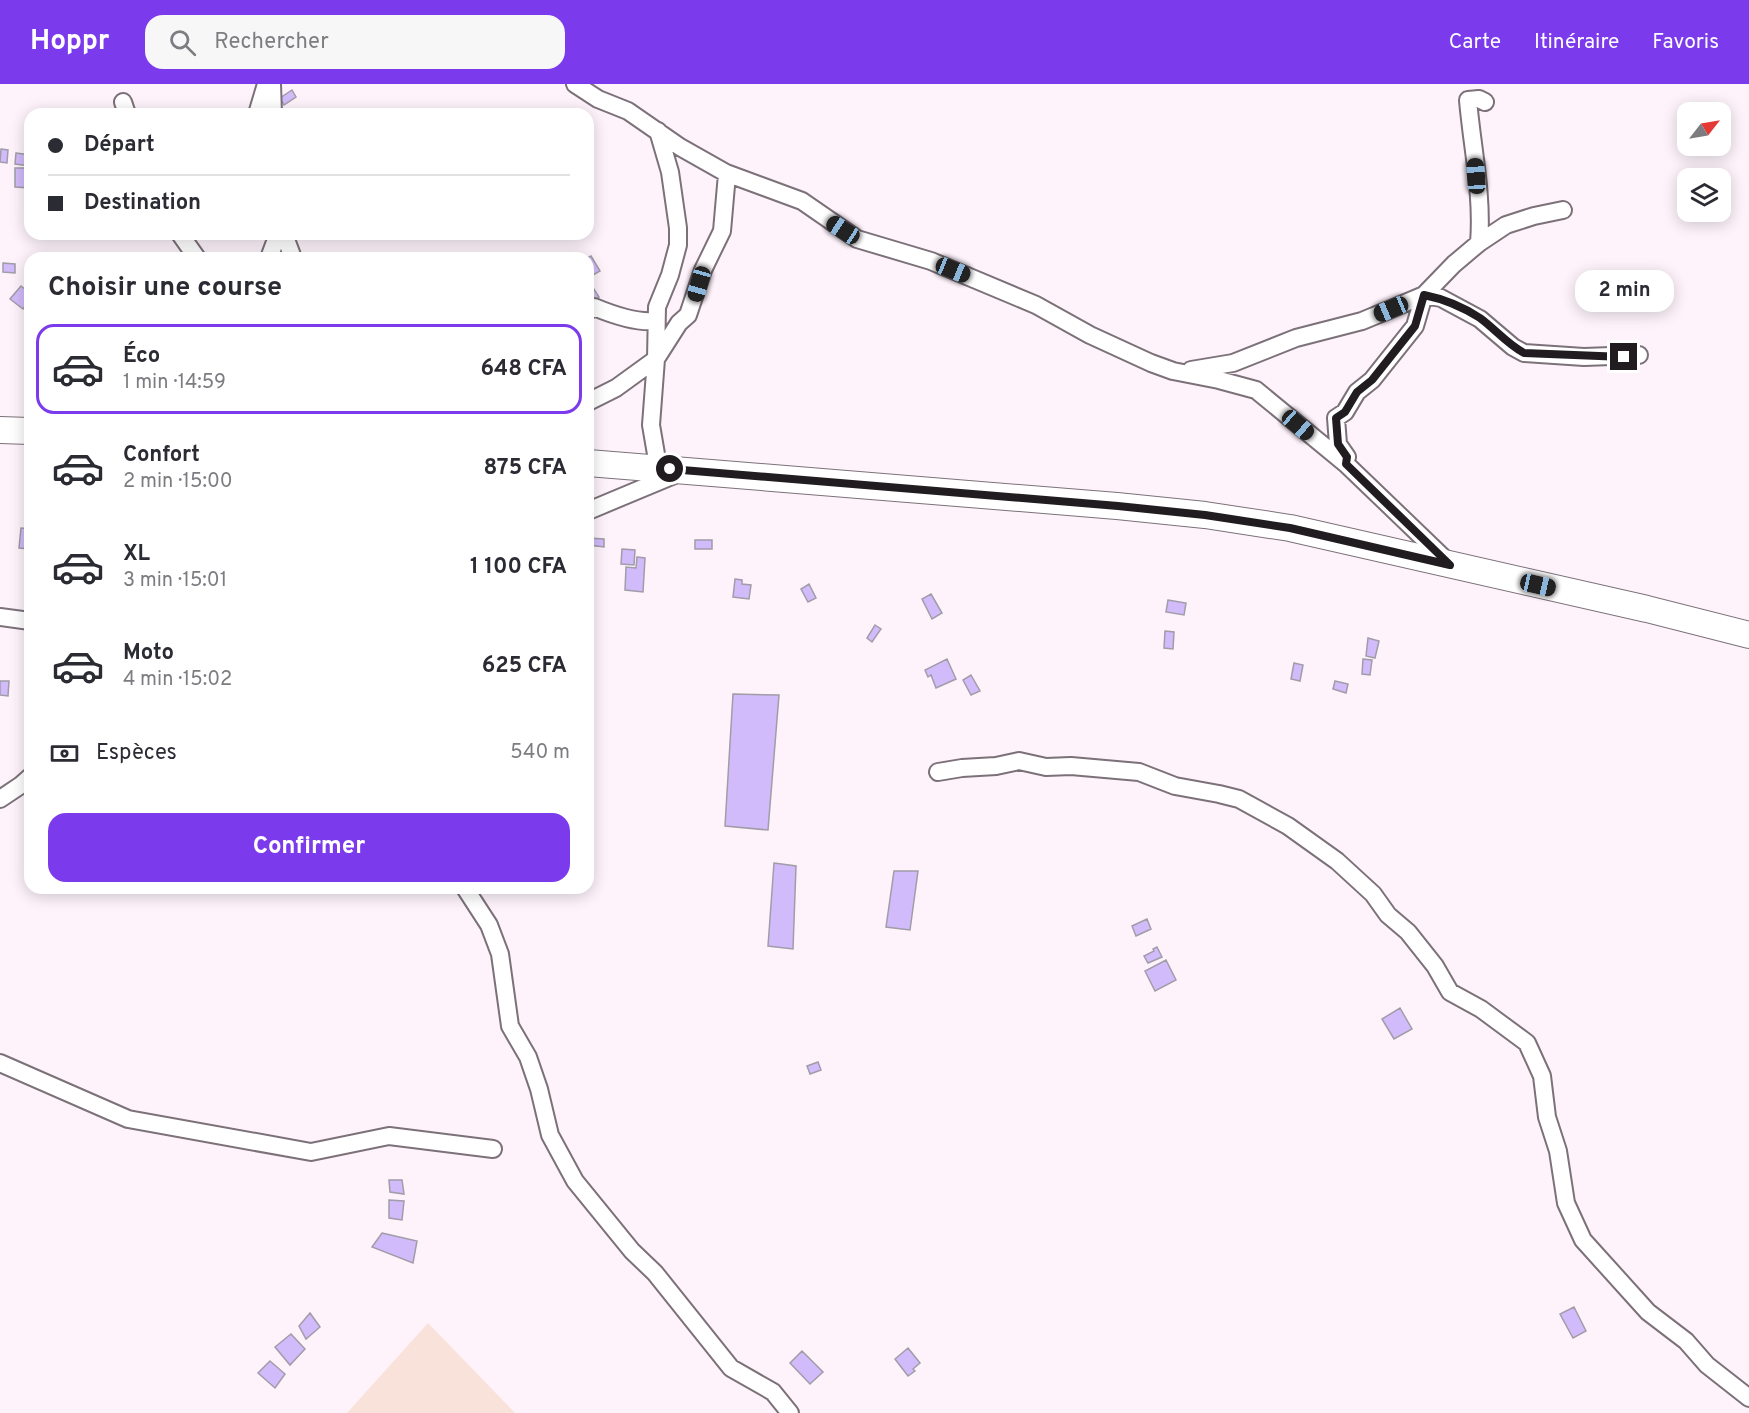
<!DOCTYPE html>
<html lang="fr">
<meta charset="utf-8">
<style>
:root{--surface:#fff;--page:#f7f7f7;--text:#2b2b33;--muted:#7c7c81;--line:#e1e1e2;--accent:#7c3aed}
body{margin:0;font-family:Overpass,sans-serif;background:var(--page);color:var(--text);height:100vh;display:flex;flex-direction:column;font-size:22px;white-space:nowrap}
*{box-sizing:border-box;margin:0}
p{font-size:20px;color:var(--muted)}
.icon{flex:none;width:33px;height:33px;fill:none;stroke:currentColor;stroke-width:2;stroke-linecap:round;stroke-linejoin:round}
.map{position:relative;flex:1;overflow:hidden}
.details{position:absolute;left:24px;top:168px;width:570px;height:642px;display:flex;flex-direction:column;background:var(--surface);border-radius:18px;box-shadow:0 3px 15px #0003}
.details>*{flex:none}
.banner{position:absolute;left:24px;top:24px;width:570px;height:132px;border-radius:18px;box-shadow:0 3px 15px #0003;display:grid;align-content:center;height:132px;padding:0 24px;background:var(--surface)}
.needle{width:39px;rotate:59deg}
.fabs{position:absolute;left:1677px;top:18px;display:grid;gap:12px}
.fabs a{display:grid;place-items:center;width:54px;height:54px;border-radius:12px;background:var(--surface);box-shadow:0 3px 15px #0003;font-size:30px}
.end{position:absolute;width:27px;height:27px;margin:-14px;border:8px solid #201c1f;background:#fff;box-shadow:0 0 0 3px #fff}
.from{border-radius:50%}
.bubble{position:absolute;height:42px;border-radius:18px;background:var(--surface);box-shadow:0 3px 15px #0003;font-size:20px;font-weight:700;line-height:42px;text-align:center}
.car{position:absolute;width:18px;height:36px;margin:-18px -9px;border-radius:8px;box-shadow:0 0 4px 2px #0007;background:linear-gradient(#222 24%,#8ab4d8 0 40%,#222 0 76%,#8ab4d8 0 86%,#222 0)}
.banner b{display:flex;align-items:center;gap:21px;height:57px;font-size:22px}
.banner b+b{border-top:2px solid var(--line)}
.banner i{width:15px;height:15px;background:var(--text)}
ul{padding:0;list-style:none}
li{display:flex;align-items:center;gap:18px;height:90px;margin:0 12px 9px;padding:0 12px;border:3px solid transparent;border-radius:18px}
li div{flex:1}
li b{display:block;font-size:22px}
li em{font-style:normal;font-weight:700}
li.on{border-color:var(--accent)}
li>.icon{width:54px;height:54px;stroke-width:1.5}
h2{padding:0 24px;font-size:27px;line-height:72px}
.pay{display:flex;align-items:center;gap:15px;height:66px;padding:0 24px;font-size:22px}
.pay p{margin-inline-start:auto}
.primary-button{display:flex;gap:12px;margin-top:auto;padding:12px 24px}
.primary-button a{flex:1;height:69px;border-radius:18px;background:var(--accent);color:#fff;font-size:24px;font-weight:700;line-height:69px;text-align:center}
header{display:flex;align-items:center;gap:36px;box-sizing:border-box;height:84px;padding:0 30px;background:var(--accent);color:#fff}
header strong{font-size:28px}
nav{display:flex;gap:33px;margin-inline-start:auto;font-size:21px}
.search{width:420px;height:54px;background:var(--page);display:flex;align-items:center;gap:15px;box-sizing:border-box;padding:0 21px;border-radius:18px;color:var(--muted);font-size:22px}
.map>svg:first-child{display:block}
</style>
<header>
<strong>Hoppr</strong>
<div class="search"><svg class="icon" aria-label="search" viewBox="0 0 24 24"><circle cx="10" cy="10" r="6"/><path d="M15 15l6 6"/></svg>Rechercher</div>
<nav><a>Carte</a><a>Itinéraire</a><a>Favoris</a></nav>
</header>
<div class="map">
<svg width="1749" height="1329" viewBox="0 0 1749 1329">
<rect width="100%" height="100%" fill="#fef3fb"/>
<path fill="#f9e2d9" d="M428,1239L515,1329H347Z"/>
<path fill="#d2bbfa" stroke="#a09ca8" stroke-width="1.5" d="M292,6L296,13L284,21L280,14Z
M1,65L8,66L7,79L0,78Z
M16,69L30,71V82L15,80Z
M15,84H30V104L15,103Z
M591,172L600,187L588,194L587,174Z
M3,179L15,180V189L3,188Z
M590,199L599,213L588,220V200Z
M21,202L30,209V216L23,225L10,215Z
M21,444L30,445V465L19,464Z
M588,454L604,455V463L588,461Z
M695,456H712V465H695Z
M622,465L635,466L634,481L621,480Z
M637,473L645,474L643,508L625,506L626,483L636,484Z
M735,495L742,496V500L751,501L749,515L733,513Z
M809,500L816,514L808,518L801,505Z
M931,510L942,529L932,535L922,515Z
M1168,516L1186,519L1184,531L1166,528Z
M875,541L881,545L872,558L867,554Z
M1165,547L1174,548L1173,565L1164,564Z
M1368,554L1379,557L1375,574L1366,572Z
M947,575L956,595L936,604L931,591L928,593L925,586Z
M1363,575L1372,576L1370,591L1362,590Z
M1294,579L1303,581L1300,597L1291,595Z
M971,591L980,607L971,611L963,596Z
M0,597H9L8,612L0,611Z
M1335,597L1348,600L1346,609L1333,605Z
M733,610L779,611L768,746L725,742Z
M774,779L796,782L793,865L768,862Z
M894,787H918L910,846L886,843Z
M1147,835L1151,845L1136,852L1132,842Z
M1157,863L1162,873L1148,879L1144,872L1154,867L1153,865Z
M1166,876L1176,896L1155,907L1145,887Z
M1400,924L1412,945L1394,955L1382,935Z
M818,978L821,986L810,990L807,982Z
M389,1096H402L404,1110L390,1108Z
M389,1116L404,1117L402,1136L389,1134Z
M382,1149L417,1157L413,1179L372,1163Z
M1574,1223L1586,1247L1573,1254L1560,1230Z
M310,1229L320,1243L306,1255L299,1242Z
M291,1250L305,1265L290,1281L275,1263Z
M908,1264L920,1279L913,1285L915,1287L908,1292L895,1275Z
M802,1267L823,1288L810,1300L790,1279Z
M270,1277L285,1290L275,1304L258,1289Z"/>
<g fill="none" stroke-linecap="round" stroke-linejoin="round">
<g stroke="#7c7179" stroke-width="20">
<path id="minor" d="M272,0L273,30
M575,0L598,15L628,27L680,63L726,89L802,117L857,155L931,177L974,195L1036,221L1090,251L1151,279L1173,287L1219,296L1256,306L1346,380L1448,478
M123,18L127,30
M257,30L266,0
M180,150L197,174
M284,150L293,174
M1479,159C1483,111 1472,63 1468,16L1479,15L1485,18
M269,174L278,150
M588,227L594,223C611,230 638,239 655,237
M1191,286L1233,279L1296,254L1362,237L1391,225L1424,211L1454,180L1479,159L1506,141L1534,132L1563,126
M588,318L616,304L656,275L657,223L670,191L678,161V144L670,88L658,47
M1346,376L1347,373L1338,360L1336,334L1345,328L1357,308L1372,296L1415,242L1424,211L1441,214L1480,235L1513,263L1524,269L1584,273L1639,271
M655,384L657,376L651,341L656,275L679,239L688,231L703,186L722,147L727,90
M588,427L679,389
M0,533L30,537
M938,688L962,684L996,682L1019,677L1046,683L1071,682L1139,688L1175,702L1219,710L1239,715L1288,742L1337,777L1373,810L1388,831L1408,848L1435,882L1450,908L1481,925L1527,959L1542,992L1547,1033L1558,1067L1566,1119L1583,1156L1648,1228L1686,1257L1707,1281L1749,1314
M0,715L21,701L30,693
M465,804L489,841L500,870L510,942L528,973L539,1005L550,1051L575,1097L632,1167L655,1189L731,1284L773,1308L790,1329
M0,979L128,1035L311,1068L389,1052L493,1065"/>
</g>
<g stroke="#7c7179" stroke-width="28">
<path id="primary" d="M0,346L30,347
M588,379L1117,422L1205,431L1290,444L1647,525L1749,551"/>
</g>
<use href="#minor" stroke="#fff" stroke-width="16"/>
<use href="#primary" stroke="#fff" stroke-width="26"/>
</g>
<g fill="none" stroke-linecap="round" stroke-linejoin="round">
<path stroke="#201c1f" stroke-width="8" d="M670,385L1118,422L1205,431L1290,444L1450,481L1346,380L1347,373L1338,360L1336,334L1345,328L1357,308L1372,296L1415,242L1424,211C1444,215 1463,223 1480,234C1495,245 1507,260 1524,269L1624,273"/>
</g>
</svg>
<div class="fabs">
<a><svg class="needle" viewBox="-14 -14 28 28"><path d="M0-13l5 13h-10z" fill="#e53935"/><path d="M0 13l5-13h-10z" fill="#7c7c81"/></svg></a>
<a><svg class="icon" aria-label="layers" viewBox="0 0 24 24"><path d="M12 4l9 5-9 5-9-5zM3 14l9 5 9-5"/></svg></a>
</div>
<i class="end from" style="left:670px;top:385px"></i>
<i class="end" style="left:1624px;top:273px"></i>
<div class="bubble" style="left:1575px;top:186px;width:99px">2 min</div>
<i class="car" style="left:1476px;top:92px;rotate:356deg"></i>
<i class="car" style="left:843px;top:146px;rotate:303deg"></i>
<i class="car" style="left:953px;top:186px;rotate:112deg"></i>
<i class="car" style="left:699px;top:200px;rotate:196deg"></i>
<i class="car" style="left:1391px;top:225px;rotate:247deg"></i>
<i class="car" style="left:1298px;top:341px;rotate:131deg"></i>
<i class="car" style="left:1538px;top:501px;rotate:103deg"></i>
<div class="banner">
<b><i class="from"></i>Départ</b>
<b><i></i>Destination</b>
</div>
<section class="details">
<h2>Choisir une course</h2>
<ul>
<li class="on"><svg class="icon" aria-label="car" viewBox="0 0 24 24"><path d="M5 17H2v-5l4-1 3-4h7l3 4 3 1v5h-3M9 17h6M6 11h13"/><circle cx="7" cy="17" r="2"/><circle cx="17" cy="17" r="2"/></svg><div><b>Éco</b><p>1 min · 14:59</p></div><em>648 CFA</em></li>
<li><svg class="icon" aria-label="car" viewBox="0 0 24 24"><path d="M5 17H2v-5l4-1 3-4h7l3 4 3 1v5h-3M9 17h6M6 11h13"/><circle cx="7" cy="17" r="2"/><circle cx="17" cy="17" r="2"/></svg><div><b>Confort</b><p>2 min · 15:00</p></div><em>875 CFA</em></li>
<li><svg class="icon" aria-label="car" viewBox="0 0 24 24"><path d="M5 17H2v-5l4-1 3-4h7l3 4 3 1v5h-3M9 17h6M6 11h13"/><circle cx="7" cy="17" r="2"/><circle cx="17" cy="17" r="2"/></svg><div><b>XL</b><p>3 min · 15:01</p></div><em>1 100 CFA</em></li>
<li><svg class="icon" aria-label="car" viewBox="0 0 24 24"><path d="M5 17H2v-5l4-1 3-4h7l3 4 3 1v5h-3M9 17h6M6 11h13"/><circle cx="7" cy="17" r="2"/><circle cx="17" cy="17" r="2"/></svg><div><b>Moto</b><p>4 min · 15:02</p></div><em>625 CFA</em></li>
</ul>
<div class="pay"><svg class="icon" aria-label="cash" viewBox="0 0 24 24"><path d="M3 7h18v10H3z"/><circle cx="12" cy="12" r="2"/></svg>Espèces<p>540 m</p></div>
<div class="primary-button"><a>Confirmer</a></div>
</section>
</div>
